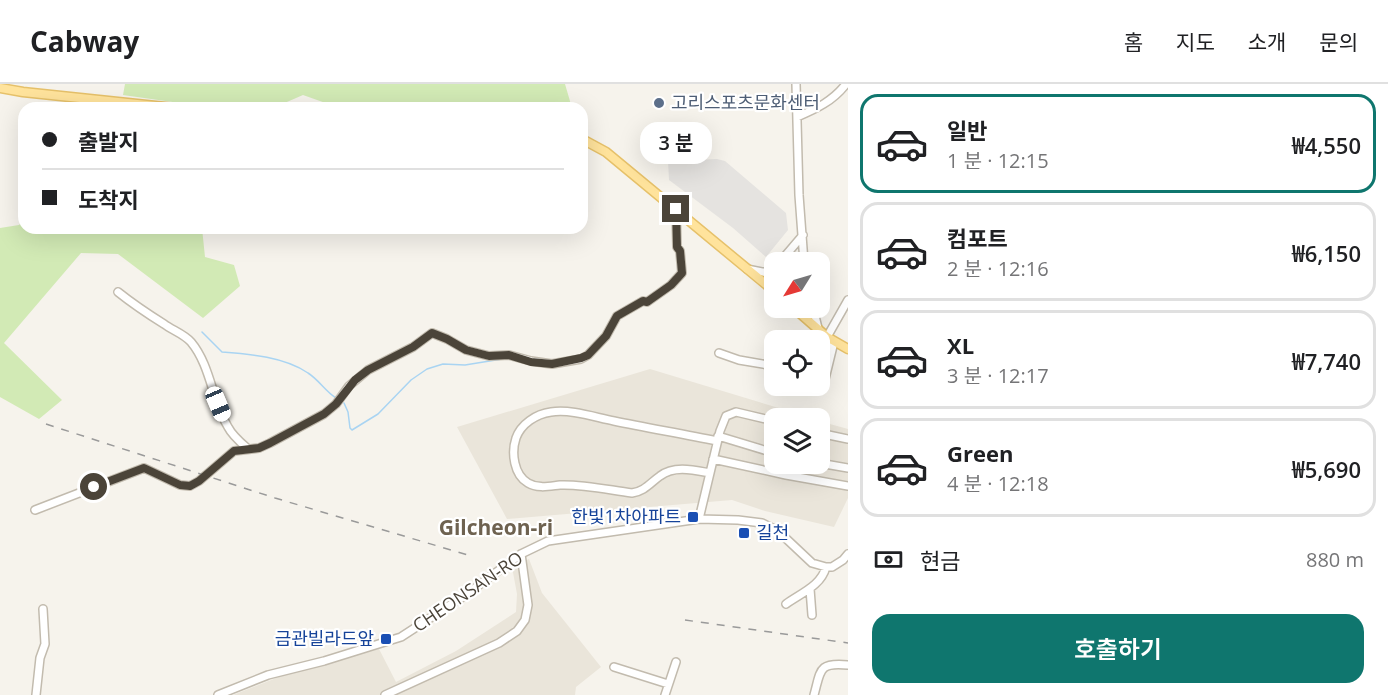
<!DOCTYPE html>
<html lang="ko">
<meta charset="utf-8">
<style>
:root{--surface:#fff;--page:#f6f6f6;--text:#202124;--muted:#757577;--line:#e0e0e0;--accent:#0f766e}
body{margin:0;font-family:"Open Sans","Noto Sans KR",sans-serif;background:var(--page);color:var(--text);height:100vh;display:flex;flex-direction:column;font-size:22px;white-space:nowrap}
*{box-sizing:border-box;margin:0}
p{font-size:20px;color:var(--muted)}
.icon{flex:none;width:33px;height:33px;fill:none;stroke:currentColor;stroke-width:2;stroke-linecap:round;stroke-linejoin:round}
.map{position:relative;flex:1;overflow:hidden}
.drawer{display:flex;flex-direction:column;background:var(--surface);width:540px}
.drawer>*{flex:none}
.banner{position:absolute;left:18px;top:18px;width:570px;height:132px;border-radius:18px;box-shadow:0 6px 24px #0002;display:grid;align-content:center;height:132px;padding:0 24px;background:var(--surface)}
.needle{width:39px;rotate:233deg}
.buttons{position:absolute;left:764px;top:168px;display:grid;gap:12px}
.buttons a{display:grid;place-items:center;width:66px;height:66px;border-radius:12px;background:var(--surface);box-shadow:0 6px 24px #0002;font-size:30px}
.end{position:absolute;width:27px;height:27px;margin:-14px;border:8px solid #4b4439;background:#fff;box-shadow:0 0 0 3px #fff}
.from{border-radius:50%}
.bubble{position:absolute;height:42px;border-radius:18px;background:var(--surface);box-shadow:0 6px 24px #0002;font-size:20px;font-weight:600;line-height:42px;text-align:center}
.car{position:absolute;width:18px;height:36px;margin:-18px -9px;border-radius:8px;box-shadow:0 0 4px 2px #0007;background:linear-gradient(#fff 24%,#345 0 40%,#fff 0 76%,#345 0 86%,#fff 0)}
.banner b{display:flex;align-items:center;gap:21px;height:57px;font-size:22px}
.banner b+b{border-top:2px solid var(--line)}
.banner i{width:15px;height:15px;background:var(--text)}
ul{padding:10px 0 0;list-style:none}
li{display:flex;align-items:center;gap:18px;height:99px;margin:0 12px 9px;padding:0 12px;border:3px solid var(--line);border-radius:18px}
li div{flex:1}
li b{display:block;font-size:22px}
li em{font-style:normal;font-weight:600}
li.active{border-color:var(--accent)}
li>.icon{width:54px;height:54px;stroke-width:1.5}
.pay{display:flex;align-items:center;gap:15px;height:66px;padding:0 24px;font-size:22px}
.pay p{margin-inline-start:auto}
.primary-button{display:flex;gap:12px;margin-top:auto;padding:12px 24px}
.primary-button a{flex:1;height:69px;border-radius:18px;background:var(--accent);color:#fff;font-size:24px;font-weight:600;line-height:69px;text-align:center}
header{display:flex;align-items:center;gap:36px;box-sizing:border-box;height:84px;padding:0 30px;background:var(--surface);border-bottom:2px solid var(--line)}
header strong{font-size:28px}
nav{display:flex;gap:33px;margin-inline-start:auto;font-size:21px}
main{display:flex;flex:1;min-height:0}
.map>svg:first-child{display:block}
</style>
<header>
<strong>Cabway</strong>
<nav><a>홈</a><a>지도</a><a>소개</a><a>문의</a></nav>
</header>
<main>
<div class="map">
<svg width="848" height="611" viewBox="0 0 848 611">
<rect width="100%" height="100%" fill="#f6f3ec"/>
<path fill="#eae5da" d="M650,285L812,334H774V380H819V337L848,345V414L834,443L765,427L732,416L507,435L457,343Z
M529,475L542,509L601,583L576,603L575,611H233L284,591L379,565L396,598L456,567L516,528L517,510L512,483Z"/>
<path fill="#d2eab5" d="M125,0H565L572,24H404L334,22L303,11L273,24H215L123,11Z
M24,136V144H202L205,173L234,181L240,202L203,234L118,170L81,169L4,259L62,316L39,335L0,313V144L19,141Z"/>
<path fill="#e5e3e0" d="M717,75L725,77L786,129L788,146L766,173L733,144L669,96L668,77Z"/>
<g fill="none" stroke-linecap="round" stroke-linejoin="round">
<path stroke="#a9d4f2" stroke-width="1.5" d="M202,248L222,268C250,270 285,273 308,289C319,296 325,307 336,314
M591,272L609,254
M344,319L348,328L350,344L352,346L378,330L411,296L427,285L443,280L465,281L502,275"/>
<g stroke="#c2bbae" stroke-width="10">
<path id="minor" d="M796,0L799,111L804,178
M797,33C816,25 833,17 846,0
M780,178L803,151
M747,185L768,189
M767,201L768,189L774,183
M118,208C133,220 148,230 164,240C172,246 184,250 191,258C211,282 212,317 228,343C232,351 240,358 247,364
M813,224L818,244
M827,253L848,216
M719,269L739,276L774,282
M819,297L824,299L834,258
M819,349L848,355
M718,352L774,369
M713,375L786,391L848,402
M819,379L848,384
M710,389C694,386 674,381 660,392C650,399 645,407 632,409C609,406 583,400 560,401C550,402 538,405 528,399C514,391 511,369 516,354C521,340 536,330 551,328C571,325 594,333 614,337C648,344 683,350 717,357
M786,391L789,380
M35,426L144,384L180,401L190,402L199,397L234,367L259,364L270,359L324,330L336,320L349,302L368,286L413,263L432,249L447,255L466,266L489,272L509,271L531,277L552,280L581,275L588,271L606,252L617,232L643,217L647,218L671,201L682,189L680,167L677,163L676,125
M699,435L720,347L726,332L736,328L774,337
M810,505L812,531
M786,520C801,509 821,502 826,483
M614,583L668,600
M36,611L40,574L45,560L43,525
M218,611L268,591L324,577L401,553L464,512L521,470L548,457L699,435L738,436L762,439L778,447L812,479L826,483H832L843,476L848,470
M385,611L499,559L517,547L525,536L528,521L521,470
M665,611L676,578
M814,611C821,586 818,578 848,581"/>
</g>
<g stroke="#e6c16a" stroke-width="11">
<path id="major" d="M0,4L23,8L175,24
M582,55L606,68L774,207
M794,224L827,253L848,265"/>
</g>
<use href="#minor" stroke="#fff" stroke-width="7"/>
<use href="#major" stroke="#ffe39c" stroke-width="8"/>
<path stroke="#9a9a9a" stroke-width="1.5" stroke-dasharray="8 8" stroke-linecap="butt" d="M46,340L275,414L468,471
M685,536L848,559"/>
</g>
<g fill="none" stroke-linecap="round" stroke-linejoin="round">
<path stroke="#4b4439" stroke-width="8" d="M94,403L144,384L180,401L190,402L199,397L234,367L259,364L270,359L324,330L336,320L355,296L368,286L413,263L432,249L447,255L466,266L489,272L509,271L531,278L552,280L581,274L588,271L606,252L617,232L643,217L647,218L671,201L682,189L680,167L677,163L676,125"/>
</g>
<circle fill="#5c6f8a" stroke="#fff" stroke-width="2" cx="659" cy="19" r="6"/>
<g fill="#1a4fb4" stroke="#fff" stroke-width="2">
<rect x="687" y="427" width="12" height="12" rx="3"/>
<rect x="738" y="443" width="12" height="12" rx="3"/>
<rect x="380" y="549" width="12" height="12" rx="3"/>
</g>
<g text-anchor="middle" stroke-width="4.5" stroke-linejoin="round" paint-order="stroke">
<g font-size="18" fill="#4e5e75" stroke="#fff" text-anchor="start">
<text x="671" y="25">고리스포츠문화센터</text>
</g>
<g font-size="18" fill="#164399" stroke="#fff" text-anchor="end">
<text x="681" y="439">한빛1차아파트</text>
<text x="756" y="455" text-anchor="start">길천</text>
<text x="374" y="561">금관빌라드앞</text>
</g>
<g font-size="18" fill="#4b4439" stroke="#fff">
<text transform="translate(468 508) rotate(-34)" y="6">CHEONSAN-RO</text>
</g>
<g font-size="21" font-weight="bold" fill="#6e6250" stroke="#fff">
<text x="496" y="451">Gilcheon-ri</text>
</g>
</g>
</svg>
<div class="buttons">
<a><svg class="needle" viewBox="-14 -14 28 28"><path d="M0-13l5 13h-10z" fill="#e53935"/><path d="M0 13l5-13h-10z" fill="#757577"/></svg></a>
<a><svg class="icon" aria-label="locate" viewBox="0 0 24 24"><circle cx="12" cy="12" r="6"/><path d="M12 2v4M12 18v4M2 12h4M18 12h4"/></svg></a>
<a><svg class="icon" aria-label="layers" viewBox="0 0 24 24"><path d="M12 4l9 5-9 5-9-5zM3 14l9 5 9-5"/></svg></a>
</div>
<i class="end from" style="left:94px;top:403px"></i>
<i class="end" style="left:676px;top:125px"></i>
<div class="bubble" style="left:640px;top:38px;width:72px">3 분</div>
<i class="car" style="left:218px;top:320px;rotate:157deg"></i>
<div class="banner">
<b><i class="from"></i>출발지</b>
<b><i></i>도착지</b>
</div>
</div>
<section class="drawer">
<ul>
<li class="active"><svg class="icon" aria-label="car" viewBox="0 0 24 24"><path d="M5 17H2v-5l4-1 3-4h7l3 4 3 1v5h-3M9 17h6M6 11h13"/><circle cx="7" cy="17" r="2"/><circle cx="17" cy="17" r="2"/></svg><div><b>일반</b><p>1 분 · 12:15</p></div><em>₩4,550</em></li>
<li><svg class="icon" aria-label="car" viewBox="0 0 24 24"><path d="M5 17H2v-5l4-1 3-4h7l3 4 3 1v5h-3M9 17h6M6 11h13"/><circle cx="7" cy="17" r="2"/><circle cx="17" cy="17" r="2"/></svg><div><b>컴포트</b><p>2 분 · 12:16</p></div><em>₩6,150</em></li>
<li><svg class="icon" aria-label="car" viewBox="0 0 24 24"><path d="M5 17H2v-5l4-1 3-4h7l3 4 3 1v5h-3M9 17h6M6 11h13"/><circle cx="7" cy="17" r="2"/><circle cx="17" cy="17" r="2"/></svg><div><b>XL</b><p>3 분 · 12:17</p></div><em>₩7,740</em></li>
<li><svg class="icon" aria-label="car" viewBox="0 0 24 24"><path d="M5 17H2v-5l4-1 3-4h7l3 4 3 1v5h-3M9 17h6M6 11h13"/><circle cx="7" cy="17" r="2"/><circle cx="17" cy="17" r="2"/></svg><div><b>Green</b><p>4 분 · 12:18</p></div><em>₩5,690</em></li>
</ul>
<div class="pay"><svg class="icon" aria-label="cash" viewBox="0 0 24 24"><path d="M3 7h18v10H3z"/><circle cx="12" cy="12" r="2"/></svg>현금<p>880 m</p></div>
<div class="primary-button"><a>호출하기</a></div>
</section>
</main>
